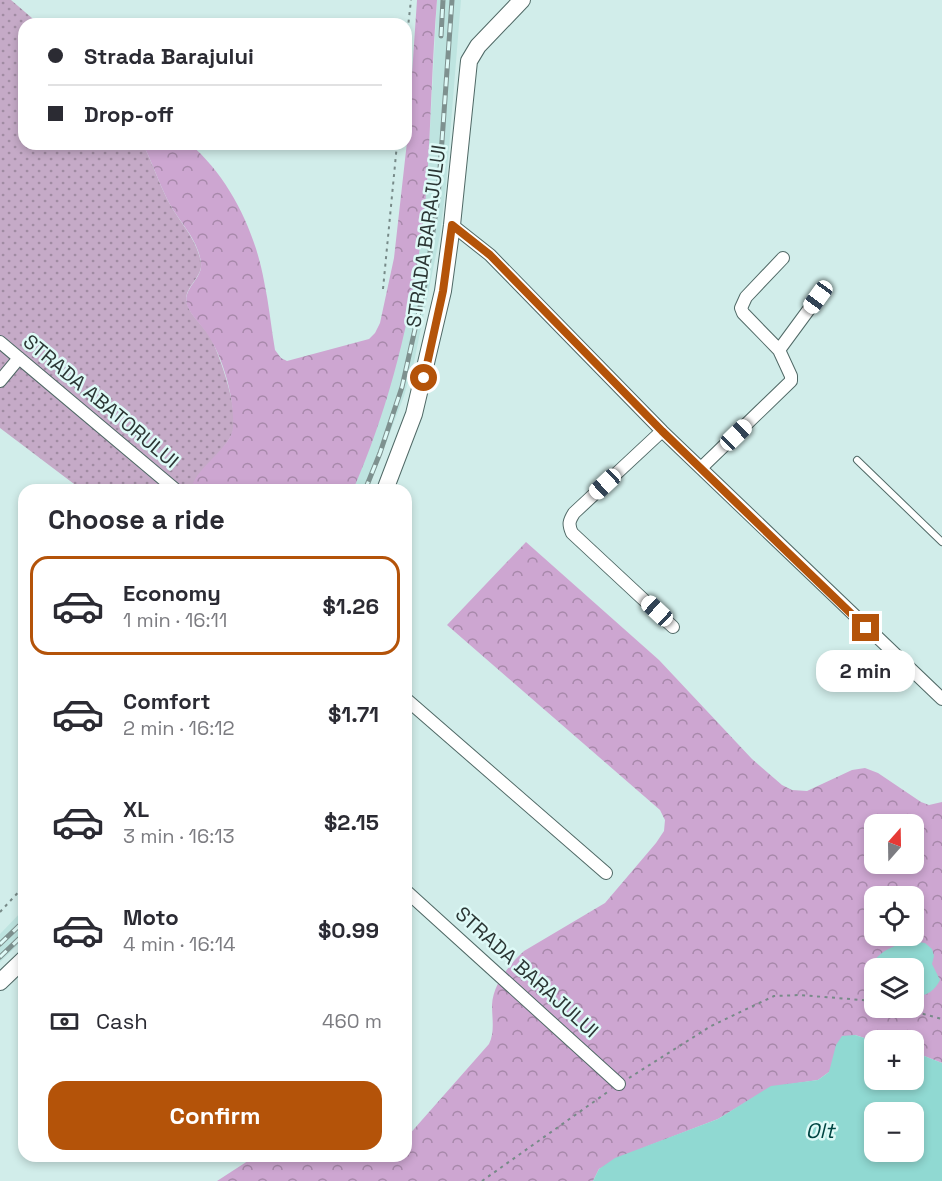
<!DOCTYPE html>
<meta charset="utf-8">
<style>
:root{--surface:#fff;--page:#f2f2f3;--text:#2b2b33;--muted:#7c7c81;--line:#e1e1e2;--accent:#b45309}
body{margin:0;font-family:"Space Grotesk",sans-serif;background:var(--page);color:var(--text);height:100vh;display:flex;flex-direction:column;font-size:22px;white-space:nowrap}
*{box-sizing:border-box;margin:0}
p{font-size:20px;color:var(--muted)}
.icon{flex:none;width:33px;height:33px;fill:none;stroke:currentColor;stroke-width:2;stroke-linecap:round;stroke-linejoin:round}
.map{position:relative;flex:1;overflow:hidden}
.sheet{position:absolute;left:18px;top:484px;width:394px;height:678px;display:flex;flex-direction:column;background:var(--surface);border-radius:18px;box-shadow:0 3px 9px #0003}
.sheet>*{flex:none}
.hud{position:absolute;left:18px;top:18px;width:394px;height:132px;border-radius:18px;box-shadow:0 3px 9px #0003;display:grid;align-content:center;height:132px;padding:0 30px;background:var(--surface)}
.needle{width:39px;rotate:20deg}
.buttons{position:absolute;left:864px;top:814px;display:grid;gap:12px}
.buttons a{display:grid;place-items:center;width:60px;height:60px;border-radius:12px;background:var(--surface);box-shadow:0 3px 9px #0003;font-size:30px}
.end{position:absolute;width:27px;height:27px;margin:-14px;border:8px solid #b45309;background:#fff;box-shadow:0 0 0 3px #fff}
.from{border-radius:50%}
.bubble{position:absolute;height:42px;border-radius:18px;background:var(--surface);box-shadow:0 3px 9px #0003;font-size:20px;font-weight:700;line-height:42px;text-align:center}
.car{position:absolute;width:18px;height:36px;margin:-18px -9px;border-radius:8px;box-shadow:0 0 4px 2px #0007;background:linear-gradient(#fff 24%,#345 0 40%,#fff 0 76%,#345 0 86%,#fff 0)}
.hud b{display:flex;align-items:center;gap:21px;height:57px;font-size:22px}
.hud b+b{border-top:2px solid var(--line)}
.hud i{width:15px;height:15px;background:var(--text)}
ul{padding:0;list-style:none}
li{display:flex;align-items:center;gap:18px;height:99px;margin:0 12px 9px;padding:0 18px;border:3px solid transparent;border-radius:18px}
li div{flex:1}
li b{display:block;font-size:22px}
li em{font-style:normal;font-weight:700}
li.current{border-color:var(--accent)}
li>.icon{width:54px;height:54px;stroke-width:1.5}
h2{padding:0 30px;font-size:27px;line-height:72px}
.pay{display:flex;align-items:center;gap:15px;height:66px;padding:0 30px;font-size:22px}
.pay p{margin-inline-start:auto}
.cta{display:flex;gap:12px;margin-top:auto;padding:12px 30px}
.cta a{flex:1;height:69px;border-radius:18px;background:var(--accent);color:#fff;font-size:24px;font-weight:700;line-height:69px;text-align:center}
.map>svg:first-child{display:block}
</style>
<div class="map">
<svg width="942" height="1181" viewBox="0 0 942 1181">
<defs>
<pattern id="green-dots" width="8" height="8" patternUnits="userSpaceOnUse" patternTransform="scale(1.5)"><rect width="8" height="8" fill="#c5aac7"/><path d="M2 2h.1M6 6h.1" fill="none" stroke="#a08ba2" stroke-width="1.8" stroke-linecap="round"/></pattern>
<pattern id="forest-crowns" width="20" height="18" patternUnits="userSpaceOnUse" patternTransform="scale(1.5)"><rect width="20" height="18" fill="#cda6d1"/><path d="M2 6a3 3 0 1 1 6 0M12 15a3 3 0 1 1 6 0" fill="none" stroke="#a788aa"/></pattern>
</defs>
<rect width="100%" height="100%" fill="#d1edea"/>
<path fill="#bee4e0" d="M437,0H461L446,185L440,235L414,362L404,396L368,490H353L388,391L405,324L416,270L427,183Z
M24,909V939L0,962V934Z"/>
<path fill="url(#green-dots)" d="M0,0H11L39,24H24V144H143C152,162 158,181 167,199C178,221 197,238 201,263C203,278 182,288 187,304C191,317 205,327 211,338C220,357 239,410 233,431C228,446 203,472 192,486L194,490H82L0,428Z"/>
<path fill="url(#forest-crowns)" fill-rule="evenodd" d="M417,0H437C432,61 431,121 427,182C419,287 395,394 353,490H194L192,486C199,465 232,447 233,427C235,400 223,357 208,335C202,325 191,316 187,305C182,288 203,279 201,263C198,238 178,221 167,199C158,181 152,162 143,144H190C229,177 255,231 264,281C269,304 271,327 275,350L281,358L287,361L369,339L375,333L380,323L394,258L408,133Z
M526,542L659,660L752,759L782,785L792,790L807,791L852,770L865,768L878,773L921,802L929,805L942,802V1063L914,1052V1041H874L855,1035L829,1072L818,1080L771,1087L718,1119L648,1146L599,1169L593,1181H217L254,1157L406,1156L407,1137L489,1044C495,1032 492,1018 492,1005C493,984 509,965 524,951L605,903L656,843L664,831L665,820L660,810L447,625ZM874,825H914V864H874ZM874,897H914V936H874ZM874,969H914V1008H874Z"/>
<path fill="#90d9d2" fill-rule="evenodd" d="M910,941L925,943L932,949L934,956L932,964L940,980C935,991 925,997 914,996V969H874V981C861,959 892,945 910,941Z
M855,1035L874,1041V1080H914V1052L942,1063V1181H593L599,1169L615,1158L718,1119L771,1086L818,1080L829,1072L836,1045L842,1036ZM874,1113H914V1152H874Z"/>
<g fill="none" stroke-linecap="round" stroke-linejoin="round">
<g stroke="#506966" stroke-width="8">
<path id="lane" d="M857,460L942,542"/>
</g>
<g stroke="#506966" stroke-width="14">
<path id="street" d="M452,225L490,255L662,431L942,699
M0,342L176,490
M779,350L818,297
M0,381L19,358
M662,431L574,513C569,521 568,524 572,533L673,627
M701,468L791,381V376L779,350L743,313L741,308L746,297L783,258
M406,699L606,873
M406,891L619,1084"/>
</g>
<g stroke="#506966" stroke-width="18">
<path id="secondary" d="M385,490L414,414L443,291L452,225L469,61L478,46L522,0
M0,982L24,959"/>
</g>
<path stroke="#778a88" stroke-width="2" stroke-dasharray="3 4.5" stroke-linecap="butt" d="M406,45L411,0
M383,289L397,144
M0,912L24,886
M901,1008L942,1019
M629,1078L711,1026L774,996L800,995L874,1001
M482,1181L609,1091"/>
<use href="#lane" stroke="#fff" stroke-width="6"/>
<use href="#street" stroke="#fff" stroke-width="12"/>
<use href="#secondary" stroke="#fff" stroke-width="16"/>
<g stroke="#7e918f" stroke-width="5">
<path id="rail" d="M441,36L443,0
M365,490L380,453L402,387L426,280L438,197L452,0
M0,944L24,921
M0,957L24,934"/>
</g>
<use href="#rail" stroke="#defaf7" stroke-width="3" stroke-dasharray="9" stroke-linecap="butt"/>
</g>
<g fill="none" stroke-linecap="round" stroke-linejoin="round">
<path stroke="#b45309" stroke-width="8" d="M424,378L443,291L452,225L490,255L662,431L866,628"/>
</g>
<g text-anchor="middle" stroke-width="5" stroke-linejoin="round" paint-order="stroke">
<g font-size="20" fill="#2b3634" stroke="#defaf7">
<text transform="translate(426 236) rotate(-82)" y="7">STRADA BARAJULUI</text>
<text transform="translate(101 401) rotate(40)" y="7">STRADA ABATORULUI</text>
<text transform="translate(527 972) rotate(42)" y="7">STRADA BARAJULUI</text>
</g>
<g font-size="21" font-style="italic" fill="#004542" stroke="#defaf7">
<text x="820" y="1138">Olt</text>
</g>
</g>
</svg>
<div class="buttons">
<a><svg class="needle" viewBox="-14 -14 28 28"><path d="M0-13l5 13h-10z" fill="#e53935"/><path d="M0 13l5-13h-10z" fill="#7c7c81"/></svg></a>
<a><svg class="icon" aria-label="locate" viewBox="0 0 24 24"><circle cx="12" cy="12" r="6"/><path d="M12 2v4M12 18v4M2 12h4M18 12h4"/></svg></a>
<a><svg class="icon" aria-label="layers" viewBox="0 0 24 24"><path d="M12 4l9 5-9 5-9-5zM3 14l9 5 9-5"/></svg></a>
<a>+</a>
<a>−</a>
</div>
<i class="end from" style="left:424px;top:378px"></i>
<i class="end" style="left:866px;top:628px"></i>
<div class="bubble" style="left:816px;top:650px;width:99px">2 min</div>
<i class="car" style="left:818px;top:297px;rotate:216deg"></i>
<i class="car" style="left:736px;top:435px;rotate:46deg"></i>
<i class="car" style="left:605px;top:484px;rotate:227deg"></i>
<i class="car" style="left:657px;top:611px;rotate:313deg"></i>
<div class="hud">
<b><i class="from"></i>Strada Barajului</b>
<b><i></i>Drop-off</b>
</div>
<section class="sheet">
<h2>Choose a ride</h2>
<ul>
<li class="current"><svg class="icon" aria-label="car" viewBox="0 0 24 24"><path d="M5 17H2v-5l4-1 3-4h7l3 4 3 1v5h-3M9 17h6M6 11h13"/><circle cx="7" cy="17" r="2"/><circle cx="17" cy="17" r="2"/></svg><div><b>Economy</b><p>1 min · 16:11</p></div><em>$1.26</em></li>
<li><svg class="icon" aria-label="car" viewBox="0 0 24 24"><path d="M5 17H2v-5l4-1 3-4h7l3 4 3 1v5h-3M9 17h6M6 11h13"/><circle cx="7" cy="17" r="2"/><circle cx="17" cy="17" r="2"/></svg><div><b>Comfort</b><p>2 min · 16:12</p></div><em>$1.71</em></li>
<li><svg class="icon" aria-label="car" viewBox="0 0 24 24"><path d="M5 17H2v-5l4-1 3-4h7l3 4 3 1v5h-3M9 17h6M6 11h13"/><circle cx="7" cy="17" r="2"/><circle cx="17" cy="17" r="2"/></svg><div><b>XL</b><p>3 min · 16:13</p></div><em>$2.15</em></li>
<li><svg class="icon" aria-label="car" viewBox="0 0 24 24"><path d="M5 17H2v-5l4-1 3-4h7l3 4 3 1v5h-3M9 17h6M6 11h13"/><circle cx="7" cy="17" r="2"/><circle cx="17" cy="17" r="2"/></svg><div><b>Moto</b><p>4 min · 16:14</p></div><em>$0.99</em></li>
</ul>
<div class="pay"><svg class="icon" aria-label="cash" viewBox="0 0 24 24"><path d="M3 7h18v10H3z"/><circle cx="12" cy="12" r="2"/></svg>Cash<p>460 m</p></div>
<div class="cta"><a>Confirm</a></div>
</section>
</div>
